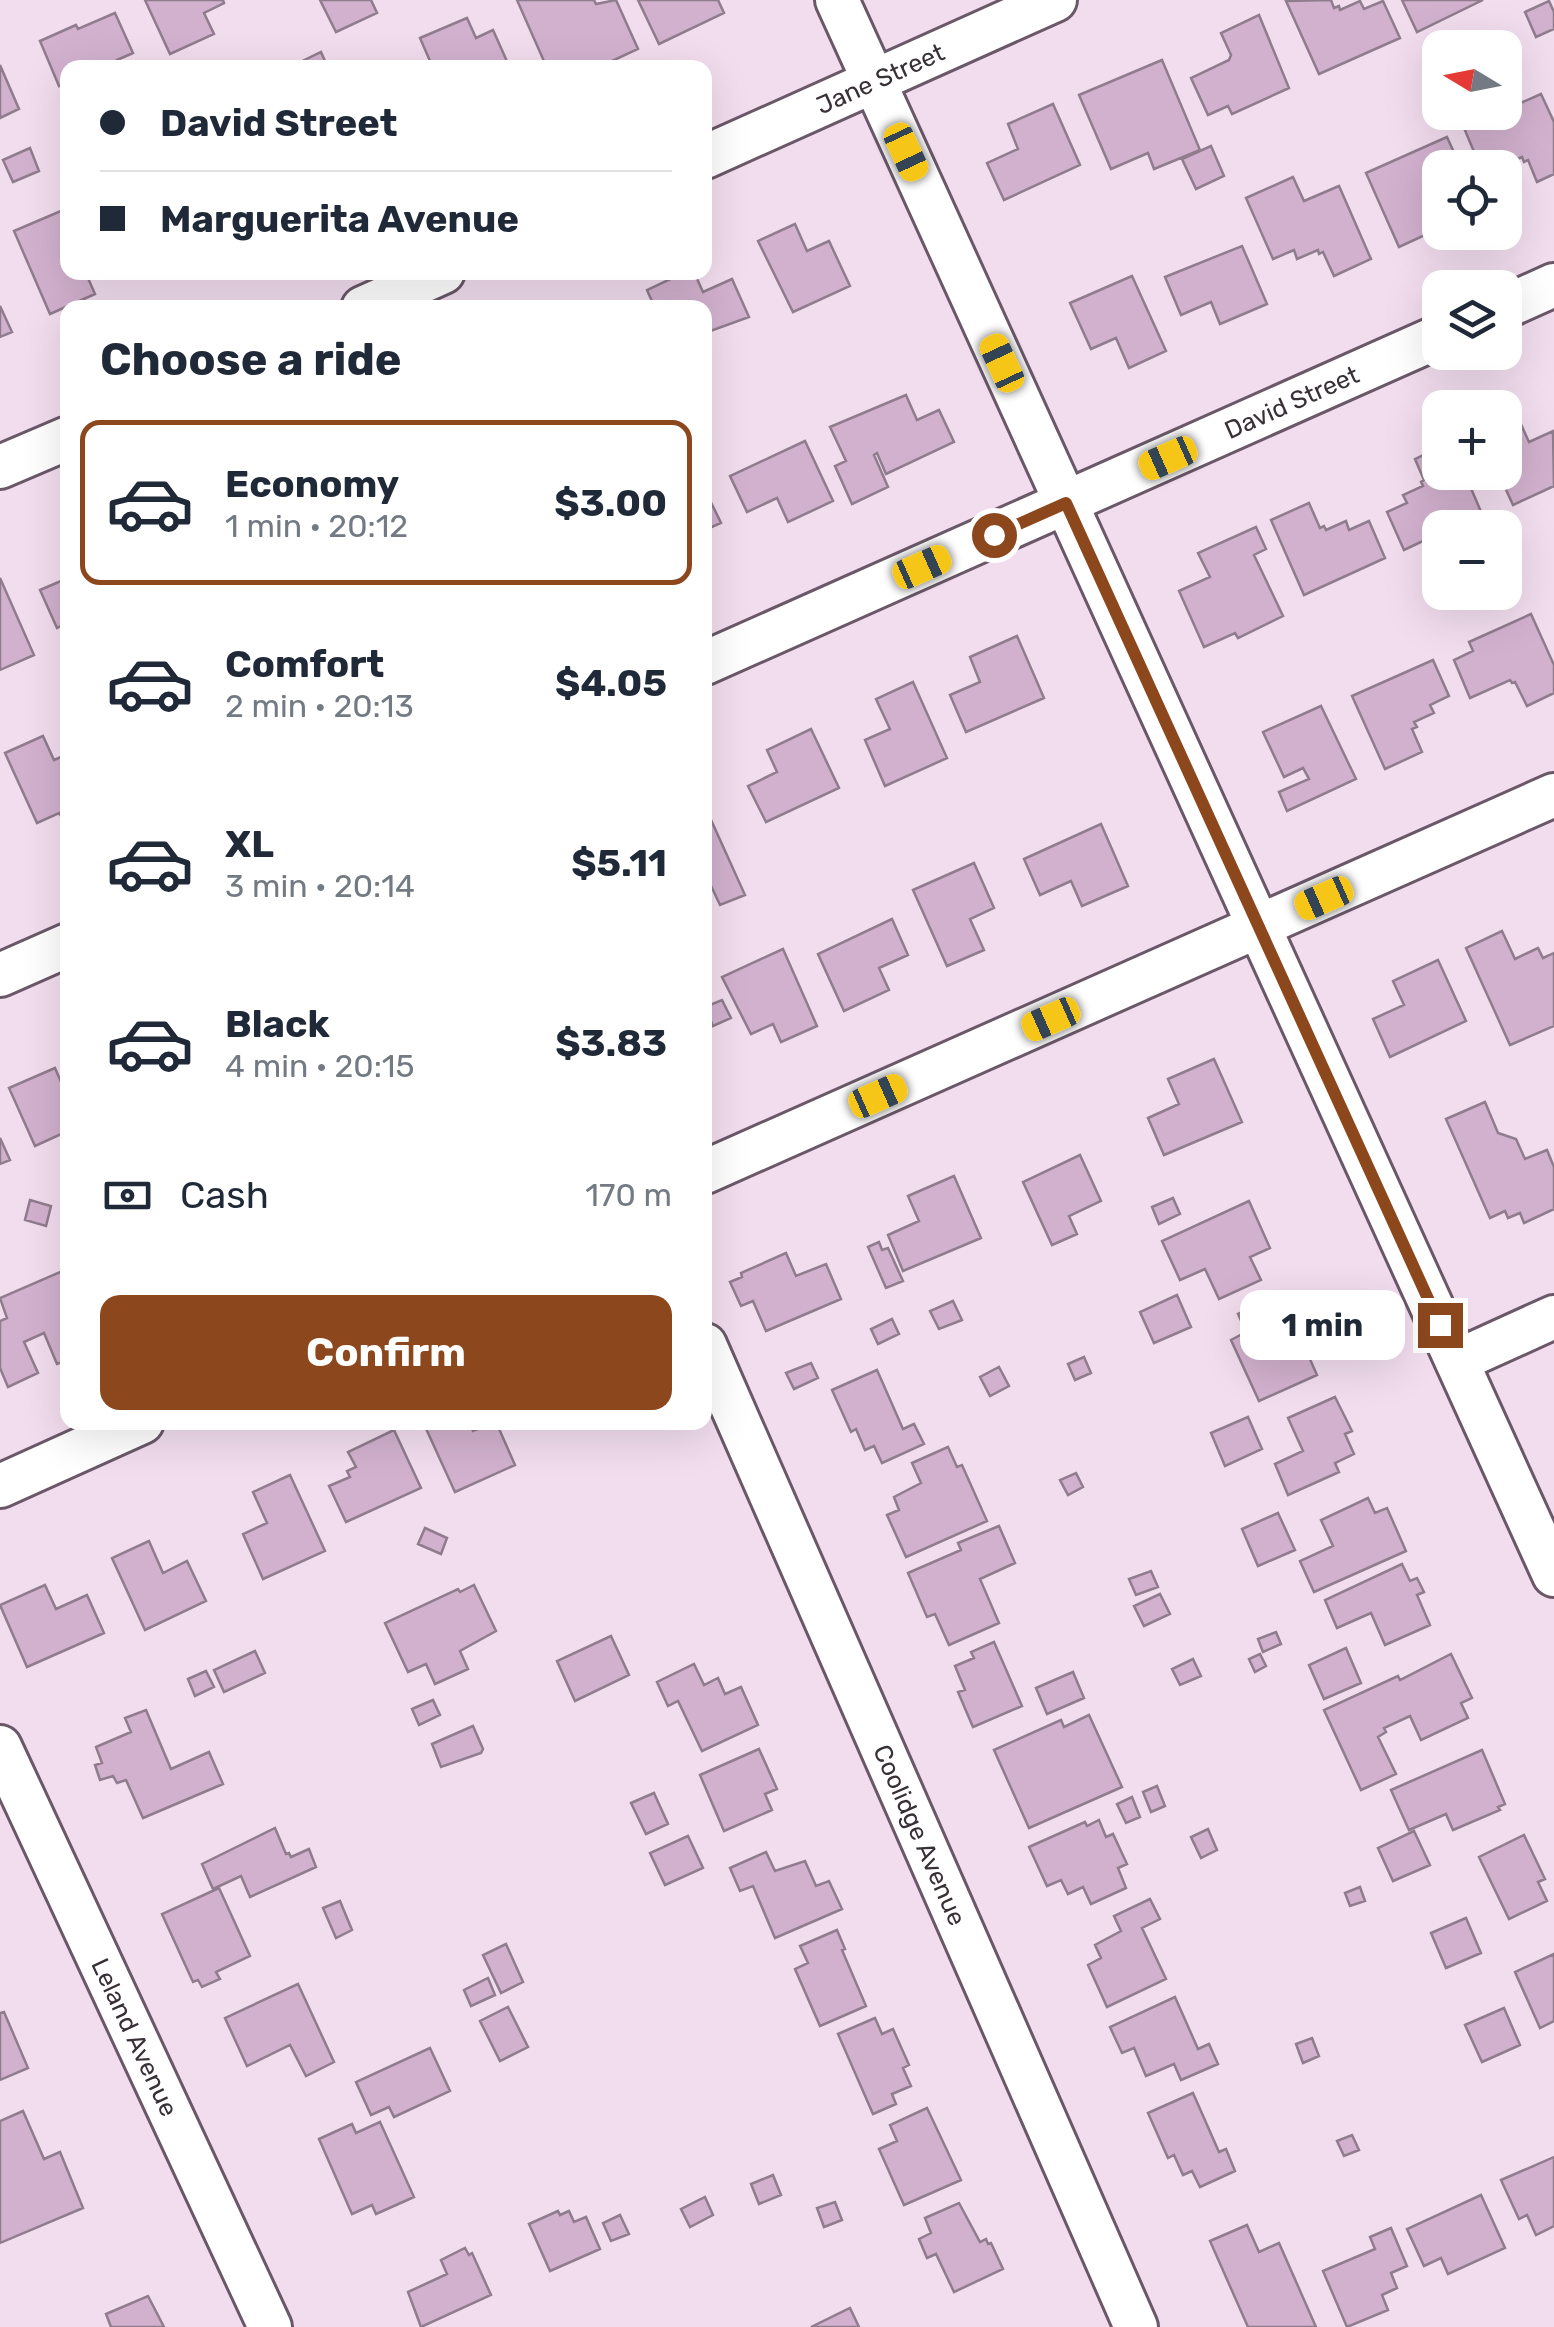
<!DOCTYPE html>
<meta charset="utf-8">
<style>
:root{--surface:#fff;--page:#f6f6f7;--text:#1f2937;--muted:#747a83;--line:#e0e1e3;--accent:#8c471d}
body{margin:0;font-family:Rubik,sans-serif;background:var(--page);color:var(--text);height:100vh;display:flex;flex-direction:column;font-size:38px;white-space:nowrap}
*{box-sizing:border-box;margin:0}
p{font-size:32px;color:var(--muted)}
.icon{flex:none;width:55px;height:55px;fill:none;stroke:currentColor;stroke-width:2;stroke-linecap:round;stroke-linejoin:round}
.map{position:relative;flex:1;overflow:hidden}
.panel{position:absolute;left:60px;top:300px;width:652px;height:1130px;display:flex;flex-direction:column;background:var(--surface);border-radius:20px;box-shadow:0 10px 40px #0002}
.panel>*{flex:none}
.banner{position:absolute;left:60px;top:60px;width:652px;height:220px;border-radius:20px;box-shadow:0 10px 40px #0002;display:grid;align-content:center;height:220px;padding:0 40px;background:var(--surface)}
.needle{width:65px;rotate:280deg}
.fabs{position:absolute;left:1422px;top:30px;display:grid;gap:20px}
.fabs a{display:grid;place-items:center;width:100px;height:100px;border-radius:20px;background:var(--surface);box-shadow:0 10px 40px #0002;font-size:50px}
.end{position:absolute;width:45px;height:45px;margin:-22px;border:12px solid #8c471d;background:#fff;box-shadow:0 0 0 5px #fff}
.from{border-radius:50%}
.bubble{position:absolute;height:70px;border-radius:20px;background:var(--surface);box-shadow:0 10px 40px #0002;font-size:32px;font-weight:700;line-height:70px;text-align:center}
.car{position:absolute;width:30px;height:60px;margin:-30px -15px;border-radius:12px;box-shadow:0 0 8px 2px #0007;background:linear-gradient(#f5c518 24%,#345 0 40%,#f5c518 0 76%,#345 0 86%,#f5c518 0)}
.banner b{display:flex;align-items:center;gap:35px;height:95px;font-size:38px}
.banner b+b{border-top:2px solid var(--line)}
.banner i{width:25px;height:25px;background:var(--text)}
ul{padding:0;list-style:none}
li{display:flex;align-items:center;gap:30px;height:165px;margin:0 20px 15px;padding:0 20px;border:5px solid transparent;border-radius:20px}
li div{flex:1}
li b{display:block;font-size:38px}
li em{font-style:normal;font-weight:700}
li.on{border-color:var(--accent)}
li>.icon{width:90px;height:90px;stroke-width:1.5}
h2{padding:0 40px;font-size:45px;line-height:120px}
.pay{display:flex;align-items:center;gap:25px;height:110px;padding:0 40px;font-size:38px}
.pay p{margin-inline-start:auto}
.cta{display:flex;gap:20px;margin-top:auto;padding:20px 40px}
.cta a{flex:1;height:115px;border-radius:20px;background:var(--accent);color:#fff;font-size:40px;font-weight:700;line-height:115px;text-align:center}
.map>svg:first-child{display:block}
</style>
<div class="map">
<svg width="1554" height="2327" viewBox="0 0 1554 2327">
<rect width="100%" height="100%" fill="#f2ddef"/>
<path fill="#d2b1ce" stroke="#8f7c8d" stroke-width="2.5" d="M145,0H223L224,3L204,13L214,34L170,54Z
M320,0H371L377,13L336,32Z
M517,0H594L596,4L616,0L638,49L597,68H547Z
M638,0H718L724,13L659,44Z
M1331,0L1334,8L1339,6L1340,10L1360,1L1364,9L1383,1L1400,38L1319,74L1286,1Z
M1402,0H1483L1417,32Z
M1549,1L1554,12V29L1536,37L1525,12Z
M115,13L133,53L117,60L120,68H68V82L59,86L40,41L76,25L78,29Z
M1259,15L1289,88L1232,114L1228,106L1208,115L1191,78L1229,60L1231,55L1221,33Z
M467,18L476,38L493,30L510,68H433L420,38Z
M321,52L328,68H288Z
M1162,60L1200,150L1154,169L1148,153L1111,169L1079,95Z
M0,65L19,109L0,118Z
M1541,94L1554,122V174L1537,182L1528,160L1524,162L1522,157L1504,165L1500,156L1480,166L1464,128Z
M1053,104L1080,165L1004,200L987,163L1018,149L1008,124Z
M1447,137L1461,168H1440V195L1428,200L1430,204L1425,206L1436,230L1399,247L1366,173Z
M1211,146L1224,176L1196,189L1182,159Z
M30,148L39,171L13,182L3,160Z
M1293,177L1304,201L1339,186L1371,259L1334,276L1323,252L1319,254L1318,250L1297,259L1294,250L1273,259L1246,198Z
M68,208V272H101L88,278L95,294L50,314L14,231Z
M795,224L807,251L829,241L850,286L793,312L758,241Z
M1242,246L1267,304L1220,324L1211,302L1181,315L1165,277Z
M685,272H694L703,292L732,279L749,317L705,333V308H655L647,290Z
M1132,276L1166,351L1129,368L1116,338L1091,349L1070,303Z
M0,306L12,332L0,337Z
M906,395L917,420L939,410L954,442L886,474L877,453L874,455L888,487L852,504L835,466L846,461L830,427Z
M1515,411L1529,442L1553,431L1554,486L1513,505L1498,472H1505V416Z
M805,441L833,501L788,522L777,498L747,512L730,476Z
M1440,447V472H1464L1482,514L1452,528H1440V533L1404,550L1387,512L1407,503L1403,495L1423,486L1421,482L1424,480L1415,459Z
M705,490L721,523L705,530Z
M1309,503L1320,528L1324,526L1326,530L1346,521L1349,530L1369,521L1385,558L1304,595L1271,520Z
M1256,527L1266,549L1254,555L1283,616L1238,638L1235,633L1204,647L1179,591L1210,577L1198,553Z
M0,578L34,655L0,670Z
M68,578V622L57,628L40,590Z
M1531,614L1554,665V693L1527,706L1515,682L1512,683L1510,680L1470,698L1454,660L1473,651L1469,642Z
M1017,636L1044,698L966,732L950,695L980,682L970,657Z
M1433,660L1449,696L1430,705L1434,713L1414,722L1417,727L1412,729L1422,752L1385,769L1352,696Z
M913,682L947,758L885,786L865,740L890,729L876,699Z
M1321,706L1356,779L1287,811L1279,792L1309,779L1303,768L1284,777L1263,732Z
M811,729L839,788L766,822L748,786L777,772L767,750Z
M43,736L54,760L68,754V827L59,813L37,823L5,753Z
M707,811L745,895L720,905L705,873Z
M1101,824L1128,886L1082,906L1071,881L1040,895L1024,859Z
M974,863L994,908L970,919L984,950L947,966L913,890Z
M892,919L908,955L879,968L889,990L844,1011L818,954Z
M1502,931L1515,959L1538,948L1543,958L1554,953V1026L1510,1045L1466,948Z
M783,949L817,1026L781,1042L773,1024L751,1034L722,977Z
M1438,960L1466,1021L1390,1057L1373,1019L1404,1005L1393,981Z
M722,1000L731,1018L713,1026L705,1007Z
M1214,1059L1242,1122L1164,1155L1148,1118L1179,1104L1168,1079Z
M55,1068L65,1091L68,1090V1131L35,1146L9,1088Z
M1485,1102L1498,1133L1516,1139L1525,1159L1547,1150L1554,1167V1209L1524,1223L1520,1213L1508,1218L1505,1211L1490,1218L1446,1119Z
M0,1138L10,1160L0,1164Z
M1080,1155L1101,1201L1069,1216L1077,1234L1052,1245L1023,1182Z
M954,1176L981,1238L903,1271L888,1235L919,1221L908,1196Z
M1173,1198L1180,1214L1159,1224L1152,1207Z
M30,1200L51,1206L46,1226L25,1220Z
M1249,1201L1270,1248L1250,1257L1261,1280L1219,1299L1205,1269L1180,1280L1162,1241Z
M879,1242L882,1250L888,1248L903,1281L886,1288L868,1247Z
M786,1253L796,1276L826,1264L841,1299L766,1331L753,1301L741,1306L730,1282L742,1277L741,1273Z
M60,1272L68,1288V1360L57,1364L44,1333L24,1342L38,1373L8,1387L0,1368V1321L7,1318L0,1298Z
M1177,1295L1191,1327L1154,1343L1140,1312Z
M1278,1296L1292,1326L1286,1329L1290,1336L1298,1332L1317,1375L1259,1401L1231,1340L1246,1332L1238,1314Z
M953,1301L962,1320L939,1329L930,1311Z
M892,1319L899,1334L878,1344L871,1329Z
M1084,1357L1091,1373L1075,1380L1068,1364Z
M811,1363L818,1378L794,1389L786,1373Z
M999,1367L1009,1386L990,1396L980,1377Z
M877,1370L903,1429L914,1424L924,1444L882,1463L874,1446L865,1450L856,1429L851,1432L832,1390Z
M1335,1397L1352,1431L1345,1434L1354,1454L1335,1463L1339,1472L1288,1495L1275,1464L1303,1451L1288,1418Z
M1248,1417L1262,1449L1225,1466L1211,1433Z
M423,1422H469L473,1431L496,1422L515,1465L455,1492Z
M394,1430L421,1488L346,1522L329,1486L350,1477L347,1471L356,1467L348,1452Z
M948,1447L957,1467L962,1465L987,1521L906,1557L887,1515L899,1510L894,1497L921,1483L912,1463Z
M1076,1473L1083,1487L1068,1495L1060,1480Z
M290,1475L325,1551L263,1579L243,1534L267,1523L253,1492Z
M1368,1498L1375,1513L1387,1508L1406,1551L1314,1592L1300,1561L1333,1546L1321,1520Z
M1278,1513L1295,1550L1258,1566L1242,1529Z
M999,1526L1015,1563L980,1579L999,1623L949,1645L935,1614L927,1617L908,1573L961,1550L958,1543Z
M425,1528L447,1538L441,1554L418,1544Z
M149,1541L163,1573L187,1561L206,1601L145,1630L112,1558Z
M1402,1564L1410,1581L1417,1578L1424,1592L1417,1595L1430,1625L1385,1645L1371,1613L1337,1628L1325,1600Z
M1151,1571L1158,1587L1136,1595L1129,1579Z
M45,1585L56,1609L87,1595L104,1633L27,1667L0,1605Z
M474,1585L496,1631L460,1651L468,1669L435,1684L426,1664L408,1672L385,1623L458,1589L460,1592Z
M1160,1594L1170,1614L1144,1626L1134,1606Z
M1276,1632L1281,1644L1263,1652L1258,1639Z
M611,1636L629,1675L575,1701L557,1661Z
M994,1642L1022,1706L973,1727L958,1692L965,1690L955,1666L974,1658L971,1652Z
M1346,1648L1361,1683L1324,1699L1309,1665Z
M255,1651L265,1673L224,1692L214,1670Z
M1260,1654L1266,1666L1255,1672L1249,1659Z
M1451,1654L1472,1698L1461,1703L1468,1718L1421,1740L1410,1716L1384,1728L1386,1732L1378,1737L1396,1774L1361,1790L1324,1710L1398,1676L1400,1680Z
M1193,1659L1201,1676L1180,1685L1172,1669Z
M694,1664L704,1685L718,1678L725,1694L741,1687L758,1725L702,1751L678,1701L668,1706L657,1682Z
M206,1671L214,1687L195,1696L188,1679Z
M1073,1672L1084,1698L1047,1714L1036,1688Z
M433,1700L440,1715L419,1725L412,1709Z
M146,1710L171,1769L209,1752L223,1784L143,1818L126,1780L117,1783L113,1776L100,1780L95,1765L102,1763L96,1747L131,1732L125,1718Z
M1089,1715L1122,1787L1029,1828L994,1750L1061,1720L1064,1727Z
M473,1726L483,1749L481,1753L441,1767L432,1744Z
M759,1749L777,1789L765,1794L772,1810L724,1831L700,1775Z
M1482,1750L1505,1804L1498,1807L1500,1810L1453,1830L1446,1814L1409,1830L1391,1790Z
M1157,1786L1165,1806L1151,1812L1143,1792Z
M654,1793L668,1824L646,1834L631,1803Z
M1132,1797L1140,1817L1126,1823L1117,1804Z
M1099,1820L1106,1837L1113,1834L1127,1864L1118,1868L1126,1888L1091,1904L1083,1887L1068,1894L1061,1880L1047,1886L1029,1847L1085,1822L1087,1826Z
M275,1828L286,1854L289,1853L291,1857L309,1849L316,1867L250,1897L241,1876L213,1889L202,1864Z
M1208,1829L1217,1850L1201,1858L1191,1837Z
M1414,1831L1430,1865L1393,1881L1378,1848Z
M1524,1835L1545,1879L1538,1882L1547,1901L1509,1919L1479,1857Z
M688,1836L703,1868L665,1885L650,1853Z
M766,1852L775,1871L805,1861L816,1886L829,1881L842,1909L775,1938L753,1886L740,1891L730,1868Z
M1360,1887L1365,1901L1350,1906L1345,1893Z
M219,1888L250,1956L216,1972L220,1979L202,1987L198,1980L193,1982L162,1914Z
M1150,1899L1160,1919L1142,1928L1166,1979L1107,2007L1088,1965L1101,1958L1095,1945L1121,1931L1114,1916Z
M340,1901L352,1930L336,1938L323,1908Z
M1466,1918L1481,1953L1446,1968L1431,1933Z
M837,1930L845,1949L842,1950L866,2006L820,2026L795,1969L808,1963L800,1946Z
M506,1944L523,1982L501,1993L483,1955Z
M1554,1954V2021L1540,2028L1515,1972Z
M488,1978L495,1995L471,2006L464,1990Z
M298,1984L334,2062L306,2076L290,2045L247,2066L225,2018Z
M1175,1997L1198,2049L1209,2044L1218,2064L1181,2080L1174,2064L1146,2076L1134,2048L1122,2053L1110,2027Z
M508,2007L528,2047L500,2061L480,2021Z
M1504,2008L1520,2045L1482,2062L1465,2025Z
M4,2012L28,2068L0,2080V2013Z
M875,2018L882,2034L893,2029L909,2065L903,2068L911,2086L892,2094L896,2104L873,2114L838,2034Z
M1312,2038L1319,2056L1303,2063L1296,2044Z
M430,2048L450,2091L394,2117L389,2107L371,2115L356,2082Z
M1193,2093L1219,2152L1226,2149L1235,2171L1200,2187L1192,2171L1183,2175L1174,2155L1168,2158L1148,2113Z
M927,2108L961,2180L904,2205L879,2149L897,2141L890,2125Z
M23,2111L44,2159L60,2152L83,2208L0,2243V2121Z
M380,2122L414,2197L376,2214L372,2205L352,2214L319,2139L352,2124L356,2133Z
M1352,2135L1359,2150L1344,2156L1337,2141Z
M1554,2157V2226L1536,2235L1527,2215L1519,2219L1501,2180Z
M773,2175L781,2195L759,2204L751,2184Z
M1481,2195L1505,2248L1448,2274L1441,2258L1424,2266L1407,2229Z
M705,2197L713,2215L690,2227L681,2209Z
M835,2202L842,2220L824,2227L817,2208Z
M959,2203L980,2242L986,2239L988,2244L991,2243L1003,2269L954,2292L936,2254L927,2258L919,2239L931,2233L925,2218Z
M558,2211L560,2215L569,2211L574,2222L586,2217L600,2249L550,2271L529,2224Z
M620,2215L629,2234L611,2241L603,2223Z
M1247,2225L1259,2252L1279,2243L1316,2327H1248L1210,2241Z
M1391,2228L1407,2266L1391,2273L1397,2288L1382,2295L1388,2310L1347,2327L1323,2271L1375,2249L1370,2237Z
M465,2248L469,2255L472,2253L491,2295L421,2327L408,2292L447,2274L441,2260Z
M148,2296L164,2327H111L106,2314Z
M850,2308L859,2327H811Z"/>
<g fill="none" stroke-linecap="round" stroke-linejoin="round">
<g stroke="#6a5868" stroke-width="48">
<g id="street">
<path d="M837,0L1554,1575"/>
<path id="s1" d="M705,157L1055,0"/>
<path d="M1505,307L1554,285"/>
<path d="M363,308L443,272"/>
<path d="M0,467L68,438"/>
<path id="s2" d="M705,663L1440,336"/>
<path d="M0,975L68,945"/>
<path d="M705,1172L1554,795"/>
<path id="s3" d="M705,1345L1136,2327"/>
<path d="M1457,1361L1554,1317"/>
<path d="M0,1486L142,1422"/>
<path id="s4" d="M0,1747L270,2327"/>
</g>
</g>
<use href="#street" stroke="#fff" stroke-width="42"/>
</g>
<g fill="none" stroke-linecap="round" stroke-linejoin="round">
<path stroke="#8c471d" stroke-width="12" d="M994,535L1066,503L1440,1325"/>
</g>
<g text-anchor="middle" stroke-width="8" stroke-linejoin="round" paint-order="stroke">
<g font-size="25" fill="#383037" stroke="#fff">
<text dy="9" stroke="none"><textPath href="#s1" startOffset="192">Jane Street</textPath></text>
<text dy="9" stroke="none"><textPath href="#s2" startOffset="642">David Street</textPath></text>
<text dy="9" stroke="none"><textPath href="#s3" startOffset="535">Coolidge Avenue</textPath></text>
<text dy="9" stroke="none"><textPath href="#s4" startOffset="320">Leland Avenue</textPath></text>
</g>
</g>
</svg>
<div class="fabs">
<a><svg class="needle" viewBox="-14 -14 28 28"><path d="M0-13l5 13h-10z" fill="#e53935"/><path d="M0 13l5-13h-10z" fill="#747a83"/></svg></a>
<a><svg class="icon" aria-label="locate" viewBox="0 0 24 24"><circle cx="12" cy="12" r="6"/><path d="M12 2v4M12 18v4M2 12h4M18 12h4"/></svg></a>
<a><svg class="icon" aria-label="layers" viewBox="0 0 24 24"><path d="M12 4l9 5-9 5-9-5zM3 14l9 5 9-5"/></svg></a>
<a>+</a>
<a>−</a>
</div>
<i class="end from" style="left:994px;top:535px"></i>
<i class="end" style="left:1440px;top:1325px"></i>
<div class="bubble" style="left:1240px;top:1290px;width:165px">1 min</div>
<i class="car" style="left:906px;top:152px;rotate:155deg"></i>
<i class="car" style="left:1002px;top:363px;rotate:335deg"></i>
<i class="car" style="left:1168px;top:458px;rotate:246deg"></i>
<i class="car" style="left:922px;top:567px;rotate:66deg"></i>
<i class="car" style="left:1324px;top:898px;rotate:246deg"></i>
<i class="car" style="left:1051px;top:1019px;rotate:246deg"></i>
<i class="car" style="left:878px;top:1096px;rotate:66deg"></i>
<div class="banner">
<b><i class="from"></i>David Street</b>
<b><i></i>Marguerita Avenue</b>
</div>
<section class="panel">
<h2>Choose a ride</h2>
<ul>
<li class="on"><svg class="icon" aria-label="car" viewBox="0 0 24 24"><path d="M5 17H2v-5l4-1 3-4h7l3 4 3 1v5h-3M9 17h6M6 11h13"/><circle cx="7" cy="17" r="2"/><circle cx="17" cy="17" r="2"/></svg><div><b>Economy</b><p>1 min · 20:12</p></div><em>$3.00</em></li>
<li><svg class="icon" aria-label="car" viewBox="0 0 24 24"><path d="M5 17H2v-5l4-1 3-4h7l3 4 3 1v5h-3M9 17h6M6 11h13"/><circle cx="7" cy="17" r="2"/><circle cx="17" cy="17" r="2"/></svg><div><b>Comfort</b><p>2 min · 20:13</p></div><em>$4.05</em></li>
<li><svg class="icon" aria-label="car" viewBox="0 0 24 24"><path d="M5 17H2v-5l4-1 3-4h7l3 4 3 1v5h-3M9 17h6M6 11h13"/><circle cx="7" cy="17" r="2"/><circle cx="17" cy="17" r="2"/></svg><div><b>XL</b><p>3 min · 20:14</p></div><em>$5.11</em></li>
<li><svg class="icon" aria-label="car" viewBox="0 0 24 24"><path d="M5 17H2v-5l4-1 3-4h7l3 4 3 1v5h-3M9 17h6M6 11h13"/><circle cx="7" cy="17" r="2"/><circle cx="17" cy="17" r="2"/></svg><div><b>Black</b><p>4 min · 20:15</p></div><em>$3.83</em></li>
</ul>
<div class="pay"><svg class="icon" aria-label="cash" viewBox="0 0 24 24"><path d="M3 7h18v10H3z"/><circle cx="12" cy="12" r="2"/></svg>Cash<p>170 m</p></div>
<div class="cta"><a>Confirm</a></div>
</section>
</div>
